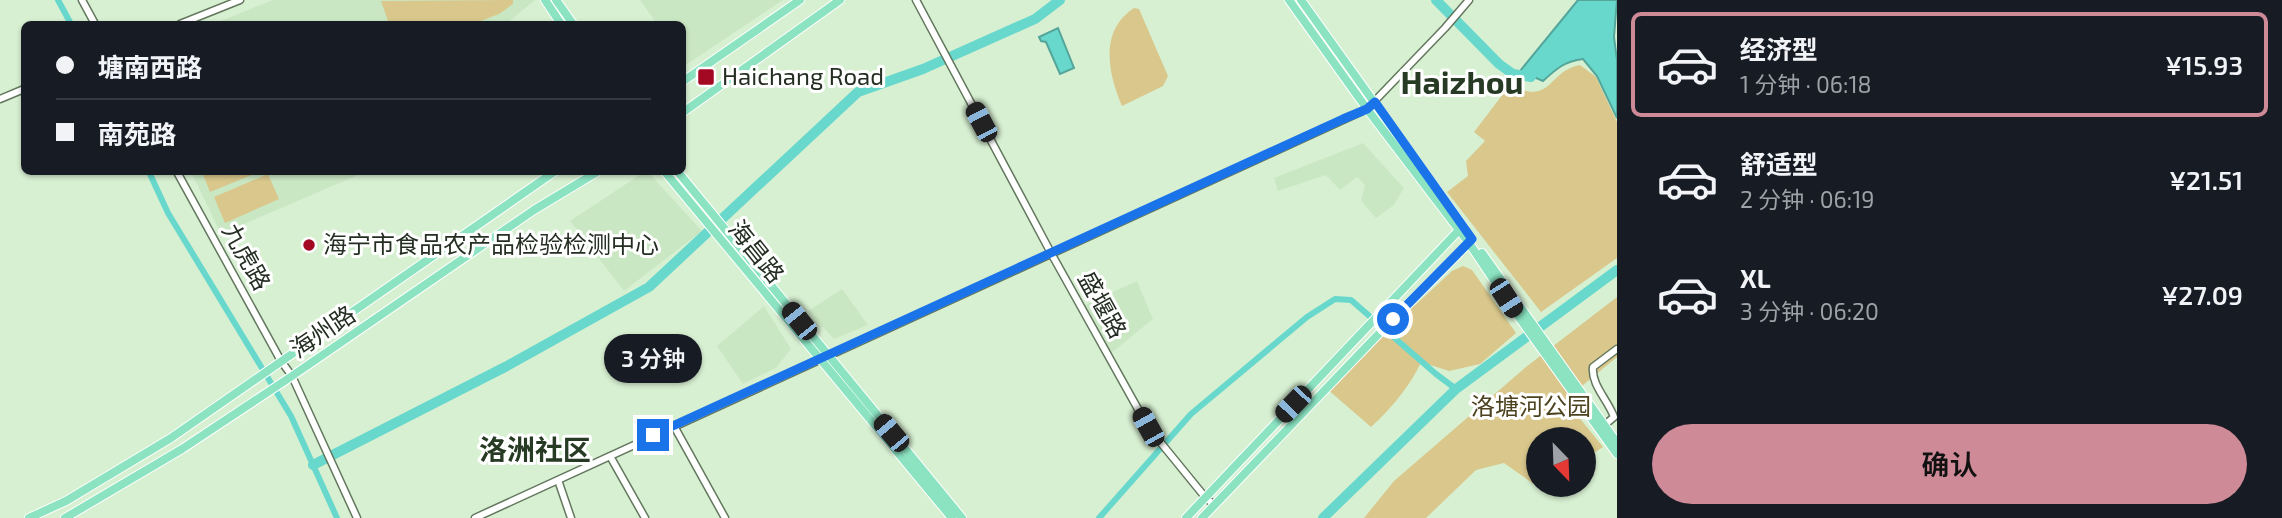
<!DOCTYPE html>
<html lang="zh">
<meta charset="utf-8">
<style>
:root{--surface:#171b24;--page:#20242c;--text:#f1f3f6;--muted:#9ea1a6;--line:#363941;--accent:#ce8a97}
body{margin:0;font-family:"Exo 2","Noto Sans SC",sans-serif;background:var(--page);color:var(--text);height:100vh;display:flex;flex-direction:column;font-size:26px;white-space:nowrap}
*{box-sizing:border-box;margin:0}
p{font-size:23px;color:var(--muted)}
.icon{flex:none;width:38px;height:38px;fill:none;stroke:currentColor;stroke-width:2;stroke-linecap:round;stroke-linejoin:round}
.map{position:relative;flex:1;overflow:hidden}
.side{display:flex;flex-direction:column;background:var(--surface);width:665px}
.side>*{flex:none}
.guide{position:absolute;left:21px;top:21px;width:665px;height:154px;border-radius:10px;box-shadow:0 2px 5px #0004;display:grid;align-content:center;height:154px;padding:0 35px;background:var(--surface)}
.needle{width:46px;rotate:157deg}
.fabs{position:absolute;left:1526px;top:427px;display:grid;gap:14px}
.fabs a{display:grid;place-items:center;width:70px;height:70px;border-radius:50%;background:var(--surface);box-shadow:0 2px 5px #0004;font-size:35px}
.end{position:absolute;width:32px;height:32px;margin:-16px;border:9px solid #1a73e8;background:#fff;box-shadow:0 0 0 4px #fff}
.from{border-radius:50%}
.bubble{position:absolute;height:49px;border-radius:24px;background:var(--surface);box-shadow:0 2px 5px #0004;font-size:23px;font-weight:600;line-height:49px;text-align:center}
.car{position:absolute;width:21px;height:42px;margin:-21px -10px;border-radius:9px;box-shadow:0 0 5px 2px #0007;background:linear-gradient(#222 24%,#8ab4d8 0 40%,#222 0 76%,#8ab4d8 0 86%,#222 0)}
.guide b{display:flex;align-items:center;gap:24px;height:66px;font-size:26px}
.guide b+b{border-top:2px solid var(--line)}
.guide i{width:18px;height:18px;background:var(--text)}
ul{padding:12px 0 0;list-style:none}
li{display:flex;align-items:center;gap:21px;height:105px;margin:0 14px 10px;padding:0 21px;border:4px solid transparent;border-radius:10px}
li div{flex:1}
li b{display:block;font-size:26px}
li em{font-style:normal;font-weight:600}
li.on{border-color:var(--accent)}
li>.icon{width:63px;height:63px;stroke-width:1.5}
.action{display:flex;gap:14px;margin-top:auto;padding:14px 35px}
.action a{flex:1;height:80px;border-radius:42px;background:var(--accent);color:#111;font-size:28px;font-weight:600;line-height:80px;text-align:center}
main{display:flex;flex:1;min-height:0}
.map>svg:first-child{display:block}
</style>
<main>
<div class="map">
<svg width="1617" height="518" viewBox="0 0 1617 518">
<rect width="100%" height="100%" fill="#d8f0d2"/>
<path fill="#cae7c3" d="M273,0H535L506,24H213Z
M640,0H783L684,66L682,24H657Z
M1363,143L1404,188L1394,205L1376,218L1361,201L1365,185L1357,177L1340,190L1326,175L1278,191L1274,178Z
M191,172H365L221,234Z
M644,172H648L702,231L624,291L570,221Z
M1137,281L1153,319L1110,354L1085,305Z
M842,289L868,325L834,339L808,311Z
M764,306L791,349L776,368L743,384L717,346Z"/>
<path fill="#d9c78c" d="M513,0V4L499,14L473,24H389L381,1Z
M1134,8L1139,9L1168,76L1163,86L1122,106C1108,73 1099,31 1134,8Z
M1580,65L1596,77L1617,122V258L1541,312L1447,192L1468,176L1466,161L1485,141L1474,132L1510,85C1553,106 1547,71 1580,65Z
M202,172H259L210,192Z
M268,174L279,199L225,223L214,197Z
M1463,266L1472,270L1516,333L1480,364L1449,371L1421,362C1411,385 1390,410 1371,427L1326,388L1452,271Z
M1617,297V357L1565,400L1603,447L1584,460V439H1538V484L1535,485L1504,463L1476,470L1426,518H1364L1394,481L1526,367Z"/>
<path fill="#68d8cd" stroke="#54a59a" stroke-width="2" d="M1578,0H1617L1614,37L1617,60V118L1597,76L1583,59C1565,61 1556,69 1543,81L1520,71Z
M1058,28L1074,68L1060,74L1046,42L1041,41L1039,37Z"/>
<g fill="none" stroke-linecap="round" stroke-linejoin="round">
<path stroke="#68d8cd" stroke-width="6" d="M58,0L71,24
M149,172L168,213L291,416L337,518
M1099,518L1191,414L1307,317L1335,299L1351,300L1436,374L1456,389"/>
<path stroke="#68d8cd" stroke-width="10" d="M1436,0L1499,64L1513,74L1531,77
M313,465L507,366L649,287L858,92L923,69L1035,19L1060,0
M1323,518L1456,389L1617,270"/>
<g stroke="#62775d" stroke-width="9">
<path id="minor" d="M82,0L95,24
M916,0L1051,253L1148,427L1205,497L1214,505
M180,24L240,0
M0,99L24,89
M177,172L281,361L292,376L357,518
M674,426L725,518
M1601,428L1614,417C1608,400 1591,385 1593,367L1617,349
M610,456L645,518
M558,480L571,518
M475,518L1367,109L1445,28L1469,0"/>
</g>
<g stroke="#fff" stroke-width="10">
<path id="major" d="M545,0L561,24
M556,0L573,24
M1289,0L1367,109L1469,243L1518,316L1617,454
M1301,0L1464,228
M682,82L800,0
M682,113L840,0
M665,172L952,518
M678,172L962,518
M1482,253L1617,443
M29,518L66,501L171,438L554,172
M65,518L182,449L292,376L534,210L597,172
M1186,518L1461,228
M1202,518L1393,319L1471,241"/>
</g>
<use href="#minor" stroke="#fff" stroke-width="6"/>
<use href="#major" stroke="#8be3c2" stroke-width="8"/>
</g>
<g fill="none" stroke-linecap="round" stroke-linejoin="round">
<path stroke="#1a73e8" stroke-width="9" d="M653,435L1343,119L1367,109L1375,102L1472,239L1393,319"/>
</g>
<g fill="#a40923" stroke="#fff" stroke-width="2.5">
<rect x="697" y="68" width="18" height="18" rx="3.5"/>
<circle cx="309" cy="245" r="7"/>
</g>
<g text-anchor="middle" stroke-width="6" stroke-linejoin="round" paint-order="stroke">
<g font-size="24" fill="#252e23" stroke="#fff" text-anchor="start">
<text x="722" y="85">Haichang Road</text>
<text x="323" y="253">海宁市食品农产品检验检测中心</text>
</g>
<g font-size="24" fill="#252e23" stroke="#fff">
<text transform="translate(756 252) rotate(51)" y="8">海昌路</text>
<text transform="translate(246 257) rotate(61)" y="8">九虎路</text>
<text transform="translate(1102 305) rotate(61)" y="8">盛堰路</text>
<text transform="translate(323 332) rotate(-34)" y="8">海州路</text>
</g>
<g font-size="24" fill="#4c421f" stroke="#fff">
<text x="1531" y="415">洛塘河公园</text>
</g>
<g font-size="28" font-weight="bold" fill="#273a23" stroke="#fff">
<text x="535" y="460">洛洲社区</text>
</g>
<g font-size="32" font-weight="bold" fill="#273a23" stroke="#fff">
<text x="1462" y="94">Haizhou</text>
</g>
</g>
</svg>
<div class="fabs">
<a><svg class="needle" viewBox="-14 -14 28 28"><path d="M0-13l5 13h-10z" fill="#e53935"/><path d="M0 13l5-13h-10z" fill="#9ea1a6"/></svg></a>
</div>
<i class="end from" style="left:1393px;top:319px"></i>
<i class="end" style="left:653px;top:435px"></i>
<div class="bubble" style="left:604px;top:334px;width:98px">3 分钟</div>
<i class="car" style="left:981px;top:122px;rotate:332deg"></i>
<i class="car" style="left:1506px;top:298px;rotate:147deg"></i>
<i class="car" style="left:799px;top:321px;rotate:321deg"></i>
<i class="car" style="left:1293px;top:404px;rotate:224deg"></i>
<i class="car" style="left:1148px;top:427px;rotate:331deg"></i>
<i class="car" style="left:891px;top:433px;rotate:320deg"></i>
<div class="guide">
<b><i class="from"></i>塘南西路</b>
<b><i></i>南苑路</b>
</div>
</div>
<section class="side">
<ul>
<li class="on"><svg class="icon" aria-label="car" viewBox="0 0 24 24"><path d="M5 17H2v-5l4-1 3-4h7l3 4 3 1v5h-3M9 17h6M6 11h13"/><circle cx="7" cy="17" r="2"/><circle cx="17" cy="17" r="2"/></svg><div><b>经济型</b><p>1 分钟 · 06:18</p></div><em>¥15.93</em></li>
<li><svg class="icon" aria-label="car" viewBox="0 0 24 24"><path d="M5 17H2v-5l4-1 3-4h7l3 4 3 1v5h-3M9 17h6M6 11h13"/><circle cx="7" cy="17" r="2"/><circle cx="17" cy="17" r="2"/></svg><div><b>舒适型</b><p>2 分钟 · 06:19</p></div><em>¥21.51</em></li>
<li><svg class="icon" aria-label="car" viewBox="0 0 24 24"><path d="M5 17H2v-5l4-1 3-4h7l3 4 3 1v5h-3M9 17h6M6 11h13"/><circle cx="7" cy="17" r="2"/><circle cx="17" cy="17" r="2"/></svg><div><b>XL</b><p>3 分钟 · 06:20</p></div><em>¥27.09</em></li>
</ul>
<div class="action"><a>确认</a></div>
</section>
</main>
